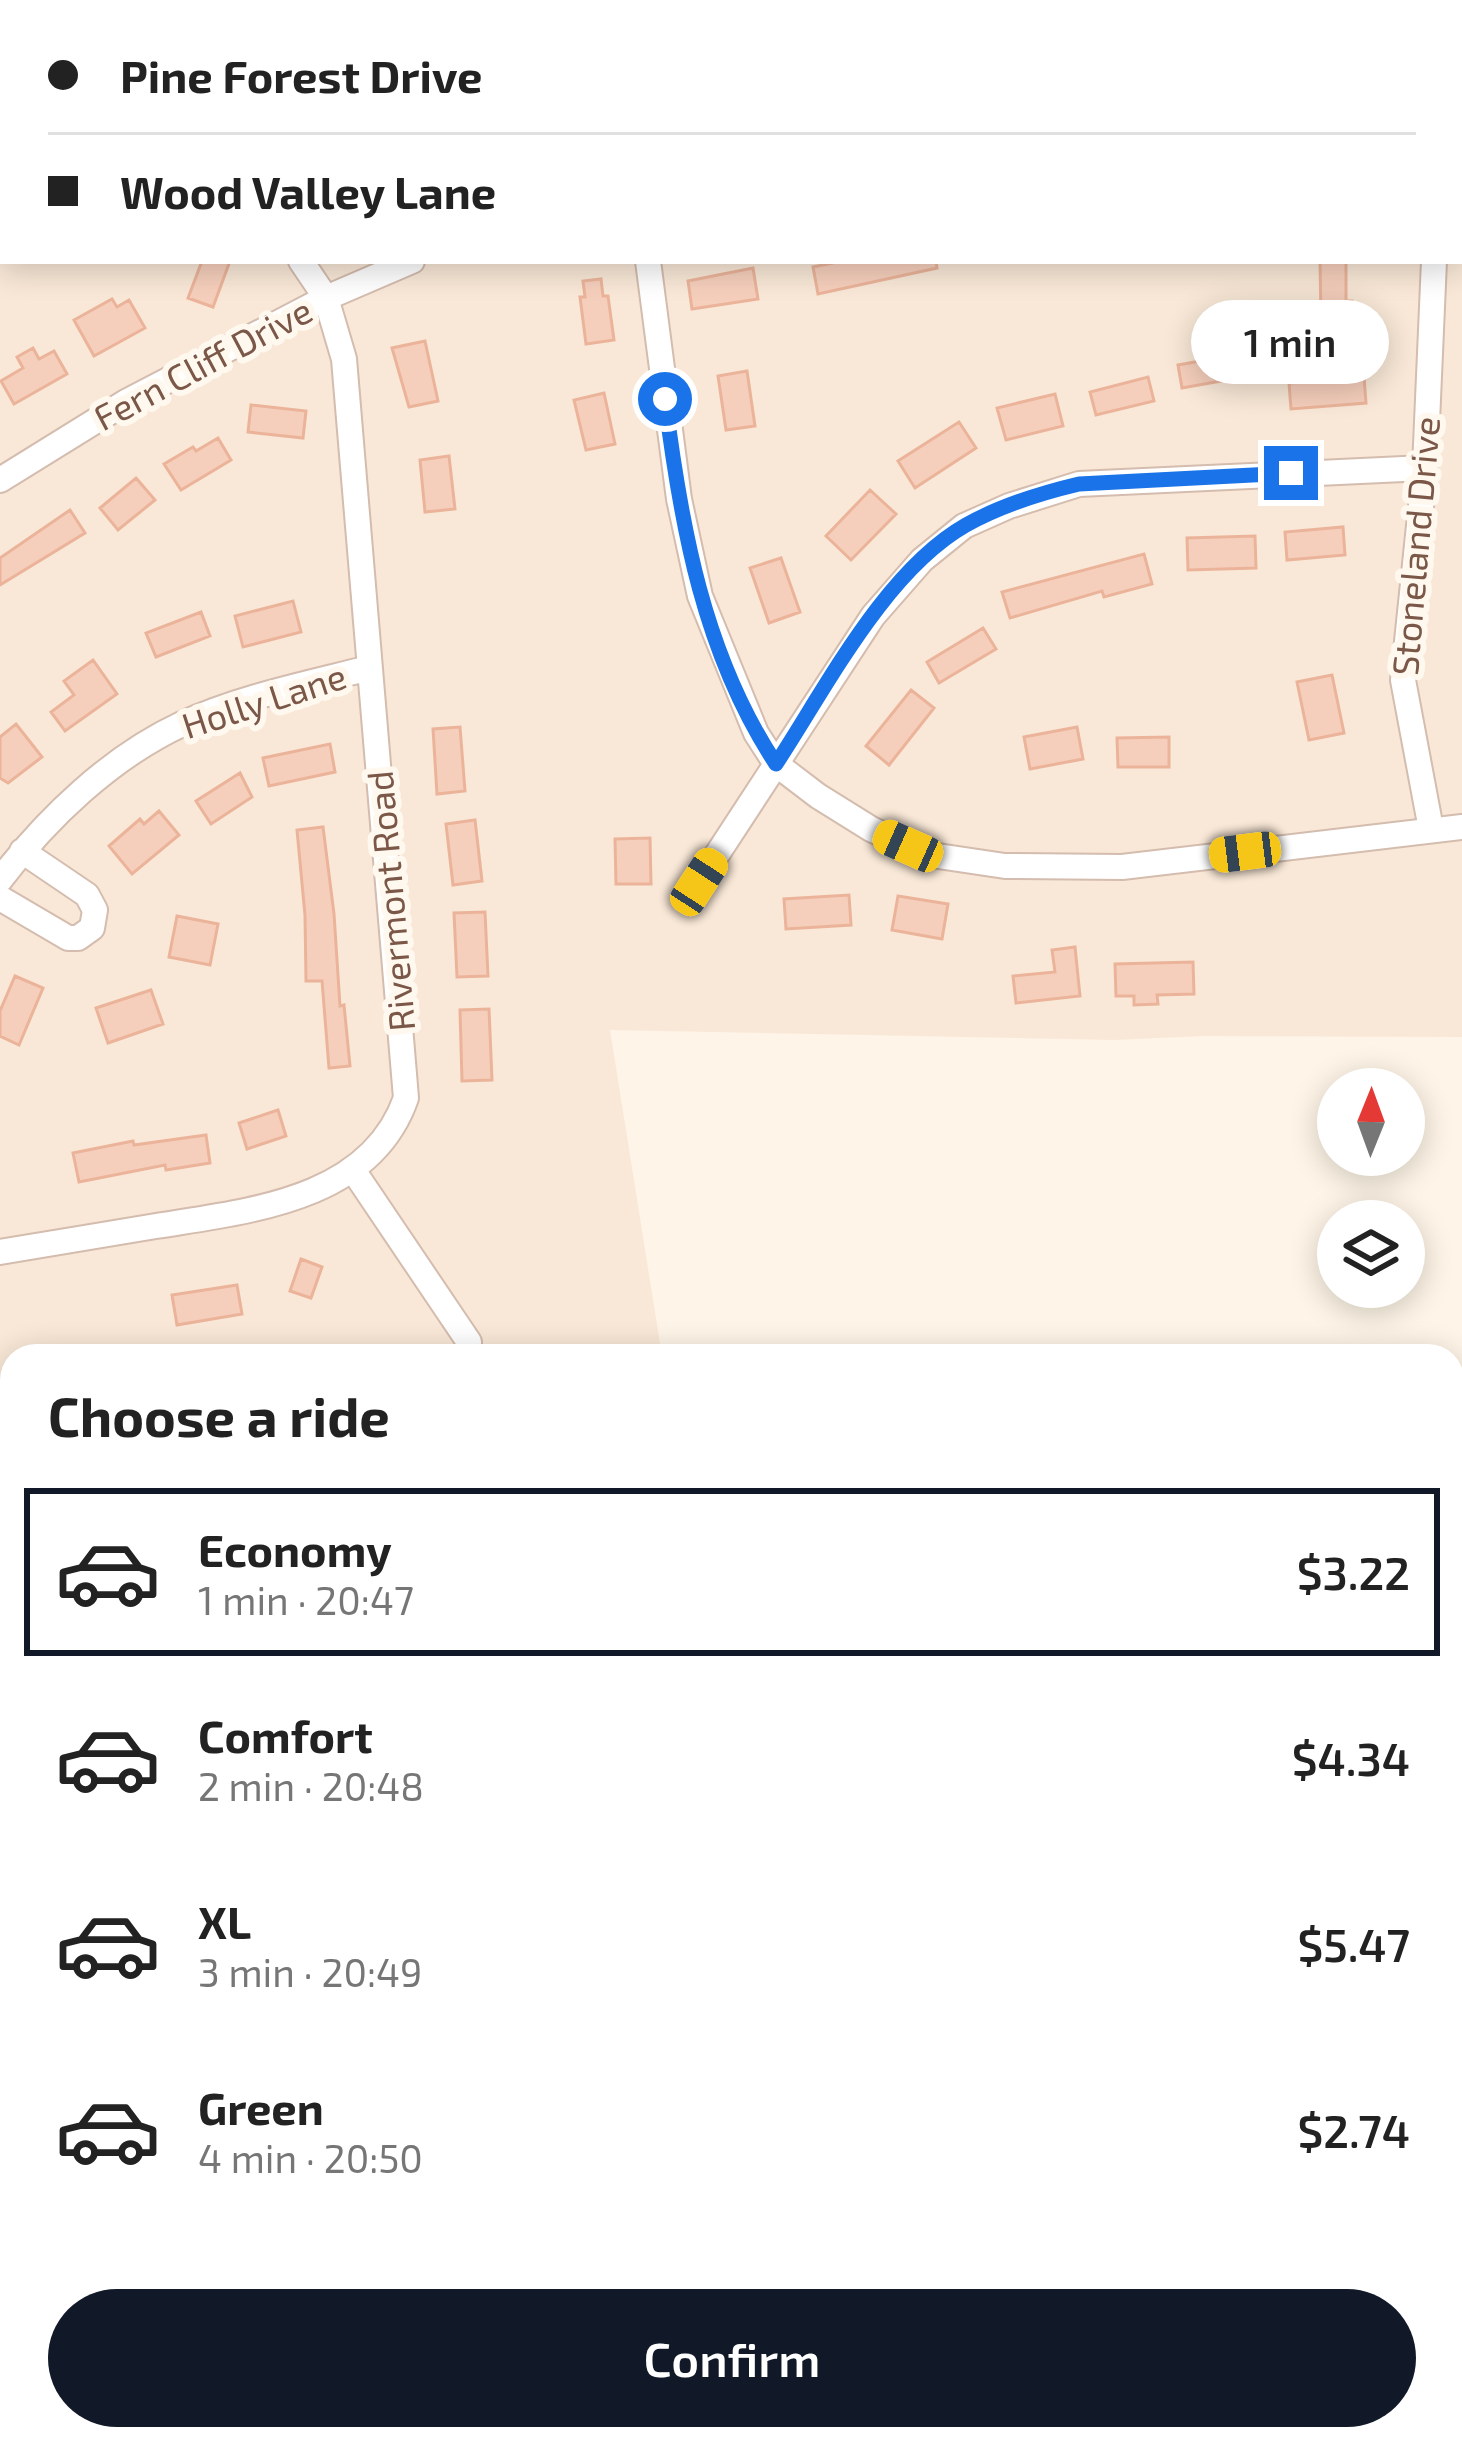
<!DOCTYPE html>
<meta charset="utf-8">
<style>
:root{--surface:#fff;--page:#f2f2f2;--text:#222;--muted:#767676;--line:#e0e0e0;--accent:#111827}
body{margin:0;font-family:"Exo 2",sans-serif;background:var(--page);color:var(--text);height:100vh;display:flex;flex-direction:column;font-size:45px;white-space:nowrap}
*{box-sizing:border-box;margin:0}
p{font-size:39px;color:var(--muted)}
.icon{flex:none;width:66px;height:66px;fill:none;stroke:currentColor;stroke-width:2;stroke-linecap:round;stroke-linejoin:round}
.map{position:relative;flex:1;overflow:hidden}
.details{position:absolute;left:0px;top:1344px;width:1464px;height:1107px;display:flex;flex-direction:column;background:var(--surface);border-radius:36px 36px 0 0;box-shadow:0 6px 30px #0003}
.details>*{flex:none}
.top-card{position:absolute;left:0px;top:0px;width:1464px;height:264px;box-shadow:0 6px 30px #0003;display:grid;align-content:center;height:264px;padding:0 48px;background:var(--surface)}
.needle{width:78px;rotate:1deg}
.tools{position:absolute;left:1317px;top:1068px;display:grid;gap:24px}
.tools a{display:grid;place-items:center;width:108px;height:108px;border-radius:50%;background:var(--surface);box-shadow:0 6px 30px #0003;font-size:60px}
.end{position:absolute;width:54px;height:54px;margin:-27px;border:15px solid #1a73e8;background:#fff;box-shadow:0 0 0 6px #fff}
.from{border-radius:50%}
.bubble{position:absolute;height:84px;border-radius:42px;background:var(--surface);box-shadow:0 6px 30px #0003;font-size:39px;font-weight:600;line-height:84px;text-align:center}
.car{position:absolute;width:36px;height:72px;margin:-36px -18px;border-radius:15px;box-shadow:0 0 9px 3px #0007;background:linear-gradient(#f5c518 24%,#345 0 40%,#f5c518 0 76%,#345 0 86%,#f5c518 0)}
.top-card b{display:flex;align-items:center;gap:42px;height:114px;font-size:45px}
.top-card b+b{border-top:3px solid var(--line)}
.top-card i{width:30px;height:30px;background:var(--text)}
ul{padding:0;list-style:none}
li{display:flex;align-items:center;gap:36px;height:168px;margin:0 24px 18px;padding:0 24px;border:6px solid transparent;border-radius:0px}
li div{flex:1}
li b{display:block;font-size:45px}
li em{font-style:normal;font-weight:600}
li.active{border-color:var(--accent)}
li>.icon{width:108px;height:108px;stroke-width:1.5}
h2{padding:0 48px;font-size:54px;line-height:144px}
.cta{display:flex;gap:24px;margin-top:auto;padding:24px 48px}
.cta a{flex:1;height:138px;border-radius:72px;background:var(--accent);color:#fff;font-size:48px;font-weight:600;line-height:138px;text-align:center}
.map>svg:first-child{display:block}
</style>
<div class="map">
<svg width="1462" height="2450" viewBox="0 0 1462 2450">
<rect width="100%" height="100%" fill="#fef4e7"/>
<path fill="#f9e8d7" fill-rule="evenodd" d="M0,0H1462V1037L1204,1036L1114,1040L610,1030L662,1356H12V1561L0,1569ZM3,3H1461V261H3Z"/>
<path fill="#d7eec3" d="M12,1699V2439H174L122,2450H0V1707Z
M424,2439H730L721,2450H439Z
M1067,2439H1237L1225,2450H1084Z"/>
<path fill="#b9e7ea" stroke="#9ed8dd" stroke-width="3" d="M12,1560V1699L0,1707V1567Z"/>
<path fill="#f6cfbc" stroke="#ebb49a" stroke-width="3" d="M202,261H230L213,307L188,298Z
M842,261H936L937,268L818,294L813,267Z
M1320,261H1346V301H1352V318L1321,319Z
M753,268L758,299L692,309L688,281Z
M601,279L603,296H608L614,340L586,344L580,297H585L583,281Z
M112,299L117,307L129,300L145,328L94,356L74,320Z
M425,341L438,401L409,407L392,348Z
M33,348L39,359L54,351L67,374L14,404L1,381L23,368L17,357Z
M1245,353L1249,376L1182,388L1178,365Z
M747,371L755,426L726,430L718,376Z
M1148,377L1154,401L1096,415L1090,392Z
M1364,377L1366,403L1291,409L1289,383Z
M604,393L615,444L586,450L574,400Z
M1055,394L1063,426L1006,440L997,408Z
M251,405L306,411L303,438L248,432Z
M959,422L976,448L915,488L898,461Z
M218,438L231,460L181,490L164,464L193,447L196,451Z
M449,456L455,509L425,512L420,460Z
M136,478L155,500L118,530L100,508Z
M870,490L896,514L851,560L826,536Z
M70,510L85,533L0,585V558Z
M1343,527L1345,555L1287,560L1285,532Z
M1255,536L1256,568L1188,570L1187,538Z
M1144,554L1152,584L1104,597L1102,591L1010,618L1002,592Z
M781,558L800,612L769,623L750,568Z
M293,601L301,632L243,647L235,616Z
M201,612L210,636L156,657L146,633Z
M983,628L996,649L939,683L927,662Z
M93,660L117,694L65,731L51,712L74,695L64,681Z
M1332,675L1344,733L1309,740L1297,682Z
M911,690L934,708L889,765L866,746Z
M16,724L42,757L8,783L0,778V737Z
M460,727L465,791L437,794L433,729Z
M1077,727L1083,759L1030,769L1024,737Z
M1169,737V767H1118L1117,738Z
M330,744L335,772L269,786L263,758Z
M240,773L252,797L211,824L196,801Z
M159,811L179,835L132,874L109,846L140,819L144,824Z
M475,820L482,881L453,885L446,824Z
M323,827L334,914L340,1006L344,1005L350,1066L329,1068L322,981H306L305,915L297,830Z
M650,838L651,884H616L615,839Z
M849,895L851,925L786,929L784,899Z
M898,896L948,904L942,939L892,930Z
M485,912L488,976L457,977L454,913Z
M177,916L218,924L210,965L169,957Z
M1075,947L1080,996L1016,1003L1013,976L1055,972L1052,950Z
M1193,962L1194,994L1157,995L1158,1004L1134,1005V996H1116L1115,964Z
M15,976L43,988L19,1045L0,1036V1011Z
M151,990L163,1024L108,1043L96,1008Z
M489,1009L492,1080L462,1081L460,1010Z
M278,1110L286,1136L247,1149L239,1123Z
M206,1135L210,1163L166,1170L165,1165L79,1182L73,1153L133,1141L134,1145Z
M301,1259L322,1267L311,1298L290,1291Z
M237,1285L242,1314L177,1325L172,1295Z"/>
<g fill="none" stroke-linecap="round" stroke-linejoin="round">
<g stroke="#d4bcae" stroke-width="28">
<path id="minor" d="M579,0L580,3
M616,0V3
M1444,3V0
M0,36L3,39
M1461,108H1462
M648,261L679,499L700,596L756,733L776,764L818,796L871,829L908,846L938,856L1005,866L1122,867L1462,827
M0,480L126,402L326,298L412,261
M1431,829L1403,680L1425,468L1434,261
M0,880C47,818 111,757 182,724C241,697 306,684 369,668
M699,882L873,616L922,560L964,526L1009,506L1079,484L1425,468
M0,898L68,938H78L92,928L95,910L87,895L22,851
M353,1170L469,1342
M0,1252C52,1243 104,1235 156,1226C248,1211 370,1201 406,1098L344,359L326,298L301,261
M1452,2420L1462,2425
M924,2439L938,2450
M1427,2439L1429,2450
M749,2450L759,2439
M1320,2450L1330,2439"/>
</g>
<use href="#minor" stroke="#fff" stroke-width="24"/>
</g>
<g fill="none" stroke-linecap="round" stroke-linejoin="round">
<path stroke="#1a73e8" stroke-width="15" d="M665,399C681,527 704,655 776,764C826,688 885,571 966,525C1000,506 1041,493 1079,484L1291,473"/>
</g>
<g text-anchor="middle" stroke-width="12" stroke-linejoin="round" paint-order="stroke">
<g font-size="36" fill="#7b5748" stroke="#fff8ef">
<text transform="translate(203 364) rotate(-28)" y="13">Fern Cliff Drive</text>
<text transform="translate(1416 546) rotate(-85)" y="13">Stoneland Drive</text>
<text transform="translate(264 701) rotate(-18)" y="13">Holly Lane</text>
<text transform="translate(391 901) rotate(-95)" y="13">Rivermont Road</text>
</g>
</g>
</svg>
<div class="tools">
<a><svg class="needle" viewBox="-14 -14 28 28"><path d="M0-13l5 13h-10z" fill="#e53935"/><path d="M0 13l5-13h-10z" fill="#767676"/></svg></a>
<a><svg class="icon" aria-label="layers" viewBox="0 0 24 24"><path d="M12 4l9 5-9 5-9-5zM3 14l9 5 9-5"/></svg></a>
</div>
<i class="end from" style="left:665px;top:399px"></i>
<i class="end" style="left:1291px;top:473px"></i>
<div class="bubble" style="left:1191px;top:300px;width:198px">1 min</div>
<i class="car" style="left:908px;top:846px;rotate:294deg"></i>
<i class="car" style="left:1245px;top:852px;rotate:263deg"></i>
<i class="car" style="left:699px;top:882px;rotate:33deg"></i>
<div class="top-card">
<b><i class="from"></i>Pine Forest Drive</b>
<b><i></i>Wood Valley Lane</b>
</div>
<section class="details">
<h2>Choose a ride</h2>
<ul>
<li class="active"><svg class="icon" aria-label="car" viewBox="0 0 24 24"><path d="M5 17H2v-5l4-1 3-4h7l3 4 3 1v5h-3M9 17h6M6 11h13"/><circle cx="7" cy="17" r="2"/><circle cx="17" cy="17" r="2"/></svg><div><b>Economy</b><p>1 min · 20:47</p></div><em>$3.22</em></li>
<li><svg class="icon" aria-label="car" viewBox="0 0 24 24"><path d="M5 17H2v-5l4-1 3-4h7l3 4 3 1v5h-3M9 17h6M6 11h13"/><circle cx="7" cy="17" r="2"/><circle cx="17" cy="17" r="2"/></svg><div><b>Comfort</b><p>2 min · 20:48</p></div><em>$4.34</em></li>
<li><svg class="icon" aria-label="car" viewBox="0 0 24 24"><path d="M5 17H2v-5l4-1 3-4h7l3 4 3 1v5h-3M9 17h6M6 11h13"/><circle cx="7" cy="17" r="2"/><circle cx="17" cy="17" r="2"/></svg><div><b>XL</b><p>3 min · 20:49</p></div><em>$5.47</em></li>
<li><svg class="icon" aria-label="car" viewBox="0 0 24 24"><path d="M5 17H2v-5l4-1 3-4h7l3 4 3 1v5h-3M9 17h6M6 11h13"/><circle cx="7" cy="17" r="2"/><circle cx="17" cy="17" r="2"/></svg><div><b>Green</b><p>4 min · 20:50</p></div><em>$2.74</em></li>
</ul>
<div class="cta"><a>Confirm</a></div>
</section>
</div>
